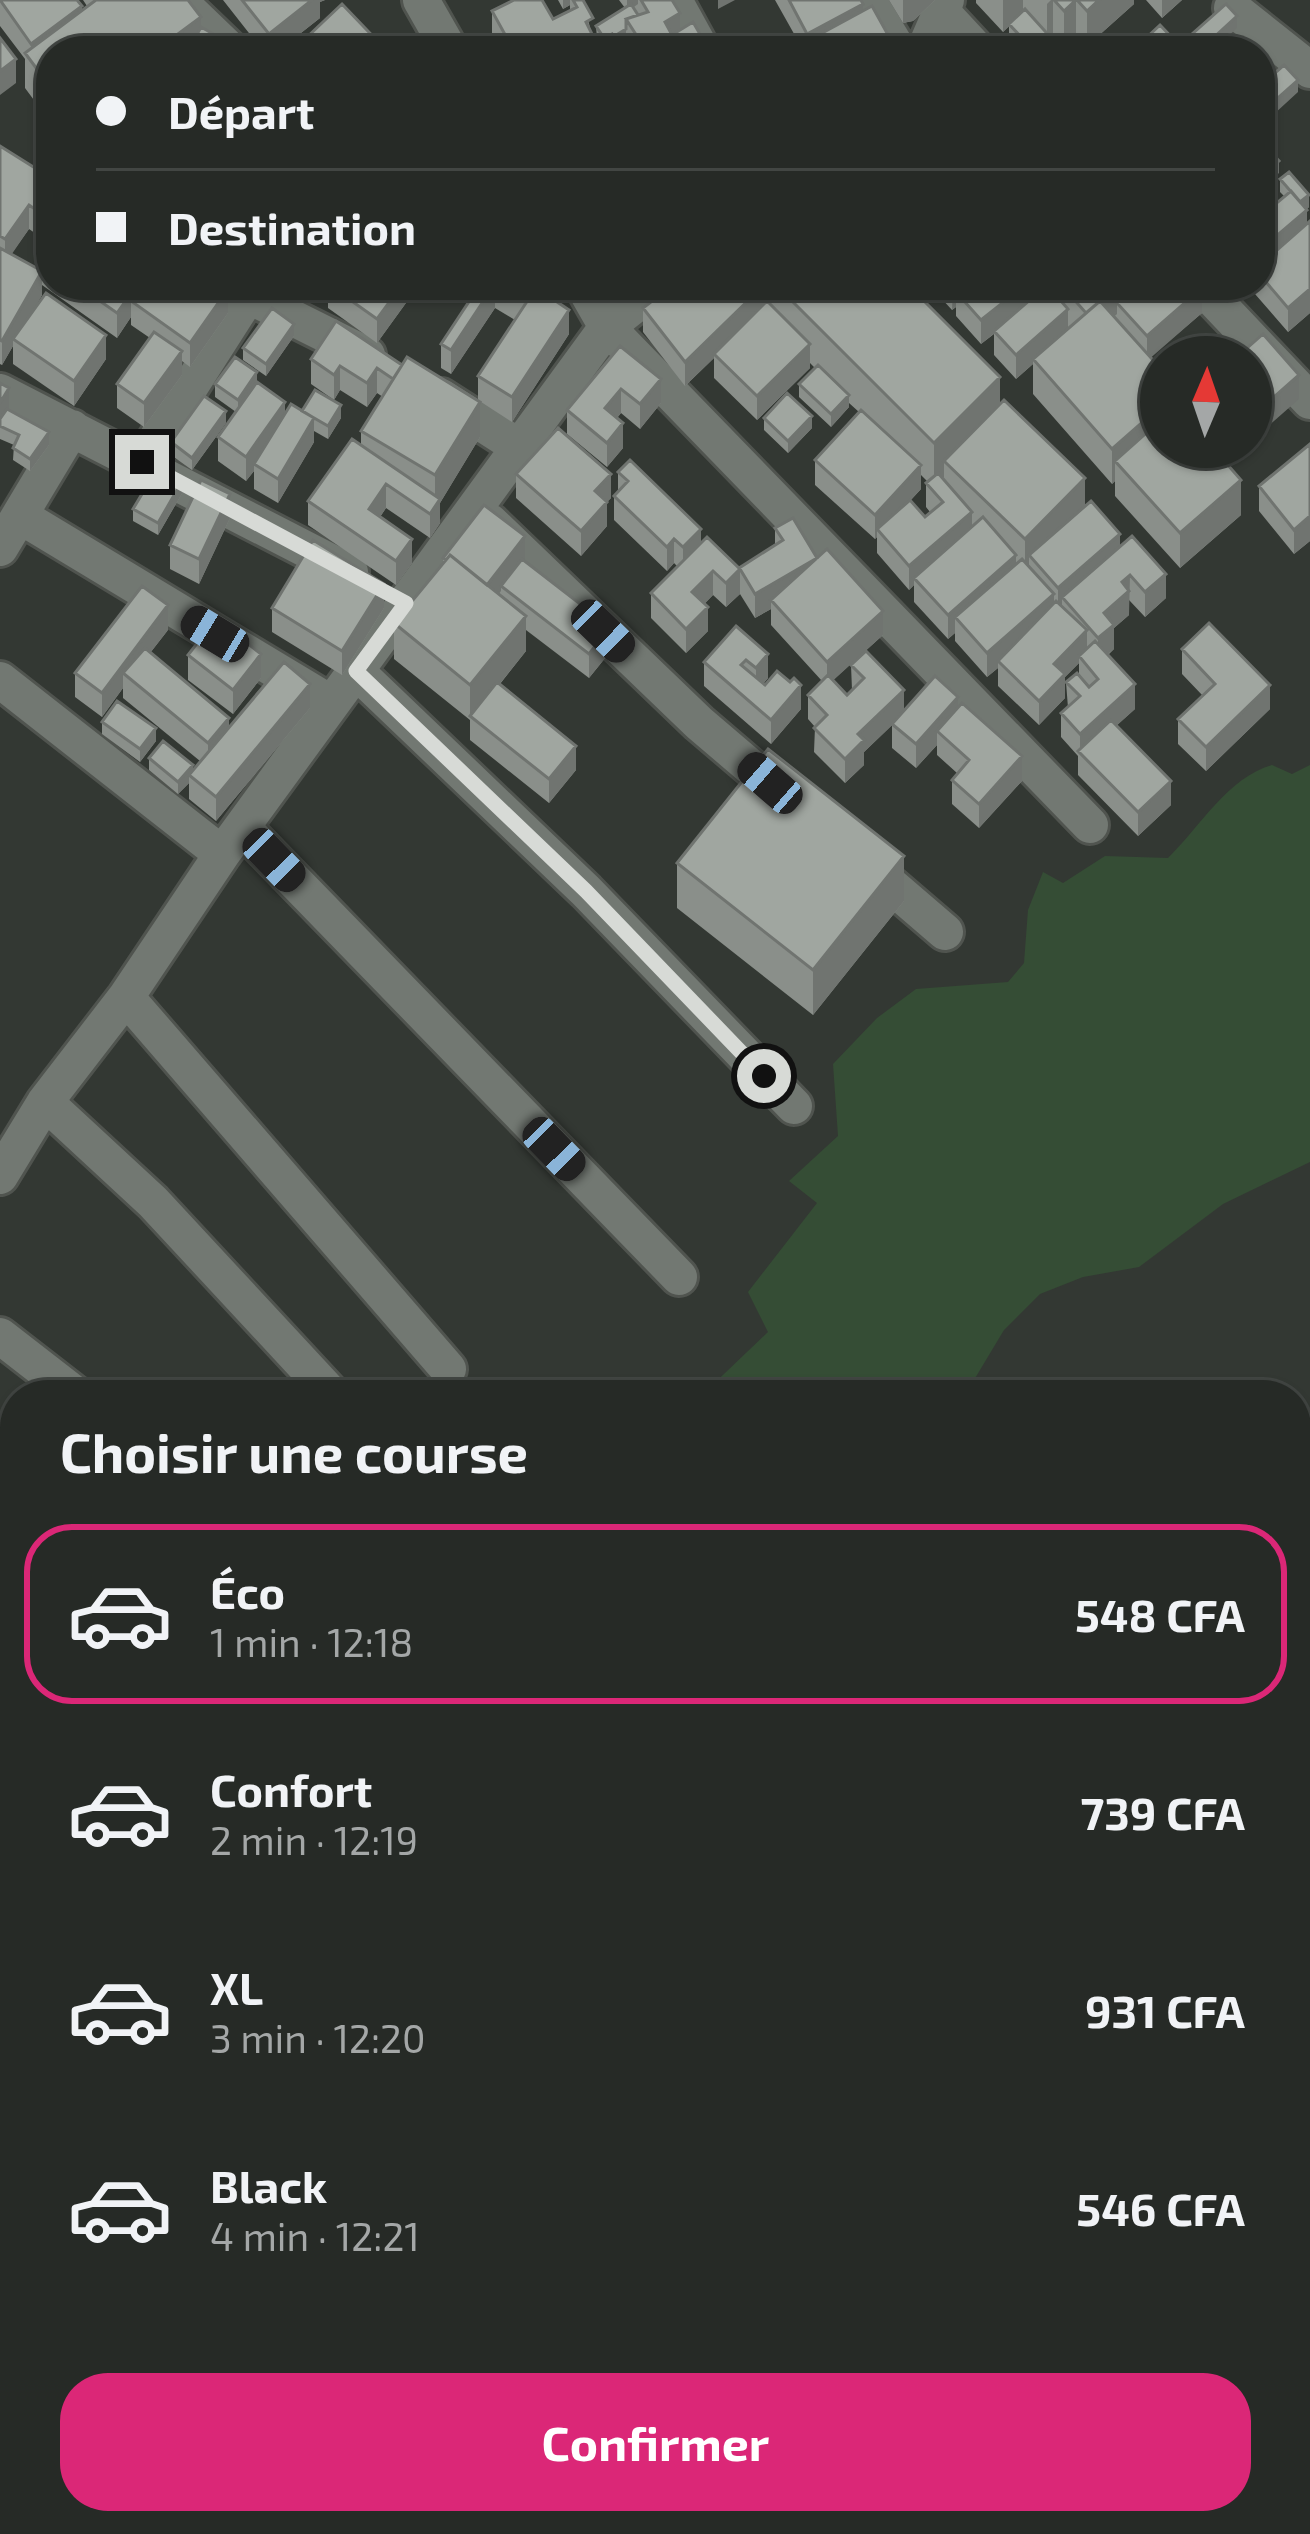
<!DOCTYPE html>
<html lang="fr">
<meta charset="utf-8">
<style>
:root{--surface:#262a26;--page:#323632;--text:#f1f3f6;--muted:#a4a7a7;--line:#424643;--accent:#db2777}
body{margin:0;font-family:"Exo 2",sans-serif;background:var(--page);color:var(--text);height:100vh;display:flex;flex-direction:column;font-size:45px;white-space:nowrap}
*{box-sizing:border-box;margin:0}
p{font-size:39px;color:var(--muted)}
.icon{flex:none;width:66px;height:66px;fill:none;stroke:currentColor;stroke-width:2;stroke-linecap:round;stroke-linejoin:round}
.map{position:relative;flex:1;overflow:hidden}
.details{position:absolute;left:0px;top:1380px;width:1311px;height:1155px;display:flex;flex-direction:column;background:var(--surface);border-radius:48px 48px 0 0;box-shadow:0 3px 9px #0004,0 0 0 3px var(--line)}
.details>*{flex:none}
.hud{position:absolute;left:36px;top:36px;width:1239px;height:264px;border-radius:48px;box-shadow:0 3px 9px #0004,0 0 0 3px var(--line);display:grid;align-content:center;height:264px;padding:0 60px;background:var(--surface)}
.needle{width:78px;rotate:2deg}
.controls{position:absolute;left:1140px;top:336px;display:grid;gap:24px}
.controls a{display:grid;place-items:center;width:132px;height:132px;border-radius:50%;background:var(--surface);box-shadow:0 3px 9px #0004,0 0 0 3px var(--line);font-size:60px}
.end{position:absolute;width:54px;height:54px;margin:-27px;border:15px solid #d7dad6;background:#111;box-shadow:0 0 0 6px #111}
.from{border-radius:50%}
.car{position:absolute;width:36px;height:72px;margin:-36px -18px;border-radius:15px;box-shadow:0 0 9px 3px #0007;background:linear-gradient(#222 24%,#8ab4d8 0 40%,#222 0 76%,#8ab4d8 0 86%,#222 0)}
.hud b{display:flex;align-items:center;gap:42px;height:114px;font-size:45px}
.hud b+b{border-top:3px solid var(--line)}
.hud i{width:30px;height:30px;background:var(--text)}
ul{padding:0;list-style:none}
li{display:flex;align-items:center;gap:36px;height:180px;margin:0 24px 18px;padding:0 36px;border:6px solid transparent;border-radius:48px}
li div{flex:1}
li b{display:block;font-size:45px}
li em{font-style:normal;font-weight:700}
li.on{border-color:var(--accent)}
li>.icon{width:108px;height:108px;stroke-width:1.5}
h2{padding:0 60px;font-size:54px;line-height:144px}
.primary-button{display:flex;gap:24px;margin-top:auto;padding:24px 60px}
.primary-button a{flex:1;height:138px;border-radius:48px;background:var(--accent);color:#fff;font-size:48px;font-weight:700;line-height:138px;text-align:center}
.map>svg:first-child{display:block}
</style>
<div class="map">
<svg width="1310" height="2534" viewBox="0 0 1310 2534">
<rect width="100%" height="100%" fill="#333833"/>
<path fill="#354d35" d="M1272,765L1292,774L1310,765V1162L1223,1204L1139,1267L1083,1277L1040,1294L1004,1330L965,1395H702L768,1332L748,1292L817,1203L789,1181L838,1136L833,1064L877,1018L916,989L1008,982L1024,963L1028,910L1043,872L1063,883L1105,856L1168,858C1201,826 1227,778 1272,765Z
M1296,2451L1310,2467V2534H1168L1136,2520H1296Z
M625,2520H757L743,2534H619Z"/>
<path fill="#658664" d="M1310,2071V2467L1296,2451V2085Z
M757,2520H1136L1168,2534H743Z"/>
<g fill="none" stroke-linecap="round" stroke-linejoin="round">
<g stroke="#50544f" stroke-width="42">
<path id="minor" d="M178,0L231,51
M421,0L450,51
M674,0L702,51
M868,0L899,51
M1232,8L1310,70
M939,9L978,51
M924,51L946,0
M227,285L367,355
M583,285L607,327L1090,825
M1200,285L1310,401
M0,392L350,572
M441,397L519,447
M142,462L255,285
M22,517L317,695
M490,522L699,723L788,799
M0,548L72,428
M356,671L586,891L794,1106
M0,680L222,854
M242,827L679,1277
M867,865L945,932
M126,997L448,1369
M45,1102L153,1202L332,1395
M0,1176L45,1102L126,997L222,854L607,327L660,285
M0,1336L76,1395
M1296,1539L1310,1527
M0,1620L15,1633
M1296,1734L1310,1751
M0,2016L4,2022
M0,2360L15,2369
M85,2520L96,2534
M347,2520L363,2534
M10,2534L31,2520"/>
</g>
<use href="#minor" stroke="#727872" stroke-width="36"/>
</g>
<path fill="#8a8f8a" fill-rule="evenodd" d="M0,0L82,11L87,6L83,0H188L51,51V123L25,88V59L0,26Z
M223,0H325L320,2V18L278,51H263Z
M558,0H583L596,51H501L492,36V11L553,19L570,10V5L563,9Z
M619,0H672L680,30L704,41L707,51H598L596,26L625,8Z
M775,0H861L863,11L897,51H797L802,48Z
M889,0H935L913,21L903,23Z
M976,0H1134V4L1087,46L1076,34L1064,46L1053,34L1050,37L1063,51H1023L1009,36V26L1003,32L976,3Z
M1146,0H1182L1162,18Z
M305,39L387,51H305Z
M1145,39L1178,51H1145Z
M0,146L51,178V244L29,229L11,254L42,295L31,314L106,359L74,406L13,364V346L2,365L0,364Z
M1280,179L1309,207L1307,209V224L1310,221V313L1288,332L1255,294V285H1260V217L1284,196L1280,192Z
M51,248V285H222L228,313L190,367L182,361V375L144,427L117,408V384L150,338L131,325V317L117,338L42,285V260Z
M286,285H315L305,299Z
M328,285H419L377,343L328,308Z
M480,285H532L569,334L512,422L478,400V376L515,320L495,308L451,374L441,368V344Z
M673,285H908L1000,405L1166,598L1145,617L1129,600V615L1114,628V649L1108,655L1135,709L1117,725L1171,805L1138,836L1078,775V756L1061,737V713L1068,708L1066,682L1079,675V663L1065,677V698L1039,725L998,686V668L987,677L955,641V633L948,639L914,602V585L909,590L877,553V537L875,539L815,485V460L859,412L849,403V407L831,427L799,397V384L815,368L810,363V368L757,420L714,378V358L685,386L643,332V308ZM921,475L928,482L926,483V507L930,512L925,517L910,501L921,489Z
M929,285H1199L1202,313L1150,357L1161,447L1226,463L1241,515L1180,568L1115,496V481L1112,484L1033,394V364L1016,379L994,355V334L981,344L956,316V307L952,310Z
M336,321L480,437L440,503V523L430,538L386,508L380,517L412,563L396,585L308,525V501L361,445V431L383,397L377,393L367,407L340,390L334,400L311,384V359Z
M294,336L266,376L243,360V348Z
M620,346L661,403L640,429L621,413L617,418L623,448L607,467L567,434V410Z
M257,382L285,413L302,411L341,418L328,439L314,431V442L278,503L254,489V471L246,481L218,461V437L236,412L215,397V384Z
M0,383L9,410L49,445L30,471L13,460L14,445L0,439Z
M764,418L812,428L788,453L764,430Z
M226,423L192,470L171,455V442Z
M1310,444V541L1294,554L1259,511V486Z
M618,472L701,543L739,568L775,544V528L817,558L883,635L833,680L847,695L852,690L851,665L904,711L958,707L1022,781L979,828L952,804V780L957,773L937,755V745L916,768L892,748V725L864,752V765L845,783L814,752L815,727L808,719V695L822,681L771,625V609L755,618L740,594L726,607L713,595L704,604L708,631L686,653L651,618V593L678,567L674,563L667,571L614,520V496L618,492Z
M516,474L611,498L607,502V526L581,556L516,498Z
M184,490L158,535L133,521V509Z
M230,518L199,584L170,569V545Z
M443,558L525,561L610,652L589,678L526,630V651L500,684L576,770L549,803L470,740V720L394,659V623L443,563Z
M272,608H384L342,675L272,632Z
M736,626L768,678L763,684L801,709L771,744L704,686V662Z
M168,630L150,653L229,726L310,708L216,821L189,799V783L178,794L149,770V758L193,770L200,761L123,698V688L102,717L75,697V673Z
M1182,649L1270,709L1206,771L1178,744V719L1203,696L1182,674Z
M188,655L261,678L233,714L188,680Z
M102,722L156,741L140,762L102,734Z
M677,863L904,901L813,1015L677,908Z"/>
<path fill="#707470" d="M312,0H325L320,2V18L278,51H269V34Z
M563,0H570V5L563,9Z
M627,0H638V4L627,12Z
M718,0H735L718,9Z
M903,0H935L913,21L903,23Z
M1003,0H1023V14L1003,32Z
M1051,0H1053V34L1047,39V4Z
M1076,0V34L1064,46V11Z
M1099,0H1134V4L1087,46V11Z
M1162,0H1182L1162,18Z
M863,4V28L813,38V51H807V34Z
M82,6V30L31,62V44Z
M680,13V38L665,46V22Z
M1237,16V28L1212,51H1199Z
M201,17V51H155Z
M626,29V41L611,51L606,42Z
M704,41V51H687Z
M596,42V51H579Z
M16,59V83L0,95V71Z
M1298,80V92L1260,127V114Z
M1279,161V173L1260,190V178Z
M1309,195V207L1300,215V202Z
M29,205V229L5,264V239Z
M1307,210V234L1260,274V250Z
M42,271V295L16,341L13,339V346L2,365V341Z
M137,285H154L131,301V317L117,338V313Z
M305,285H315L305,299Z
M402,285H419L377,343V319Z
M495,285V308L451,374V350Z
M764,285H772V302L716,356L714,354V358L685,386V362Z
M953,285H981L956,292V307L952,310Z
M1025,285H1052V287L981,344V320Z
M1123,285H1150L1117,303V314L1088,339V315Z
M1202,288V313L1147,361V336Z
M228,289V313L190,367V343Z
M1310,289V313L1288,332V308Z
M1068,309V333L1033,359V364L1016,379V355Z
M569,310V334L512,422V397Z
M294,324V336L266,376V364Z
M106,335V359L74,406V381Z
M810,344V368L757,420V396Z
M182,351V375L144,427V403Z
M340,366V390L334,400V375Z
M377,368V393L367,407V383Z
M257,372V384L238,413V400Z
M1299,375V399L1251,441V417Z
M1000,377V422L944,461V477L934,487V443Z
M661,379V403L640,429V404Z
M9,388V412L0,426V403Z
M621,389V413L605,433V408Z
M849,395V407L831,427V414Z
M285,402V426L254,464V471L246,481V457Z
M480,402V437L440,503V523L430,538V514L435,506V475Z
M341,405V418L328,439V426Z
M1161,406V441L1115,461V481L1112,484V449Z
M226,411V423L192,470V458Z
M812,416V428L788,453V441Z
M314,418V442L278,503V479Z
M623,423V448L607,467V443Z
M49,432V445L30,471V459Z
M1217,447H1244L1213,475V451Z
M921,465V489L880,533L877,529V537L875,539V515Z
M611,474V498L607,502V526L581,556V531L595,491Z
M184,478V490L158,535V523Z
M1085,478V514L1029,555V570L1025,574V539Z
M1241,480V515L1180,568V533Z
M386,484V508L369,533V509Z
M230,494V518L199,584V559Z
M972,512V536L914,578V585L909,590V566Z
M1310,516V541L1294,554V530Z
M701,529V553L683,572V547Z
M1120,534V558L1062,597V609L1058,612V588Z
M525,536V560L501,586V591L484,613V589Z
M412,539V563L396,585V561Z
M674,539V563L667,571V547Z
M1016,555V579L955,617V633L948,639V615Z
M817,558L771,600V609L755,618V594Z
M740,569V594L726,607V583Z
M713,571V595L692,617V592Z
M1166,574V598L1145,617V592Z
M1130,575L1129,615L1114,628V649L1098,662V638L1104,613L1122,582Z
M384,584V608L342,675V651Z
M1054,594V619L998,661V668L987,677V653Z
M168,605V630L130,679L123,673V688L102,717V693Z
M708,607V631L686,653V629Z
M883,611V635L827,686V662Z
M526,616V651L473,717L470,716V685Z
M610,627V652L589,678V654Z
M1087,630V655L1079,656V663L1065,677V698L1039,725V701L1054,664Z
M261,654V678L233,714V690Z
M768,654V678L756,692V668Z
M310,684V708L216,821V797Z
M1135,684V709L1083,756L1080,754V734Z
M801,685V709L771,744V720Z
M1270,685V709L1206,771V747Z
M904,690V714L864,752V765L845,783V759L858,734Z
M958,697V721L937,731V745L916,768V744Z
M229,718V742L208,767V743Z
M156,728V741L140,762V749Z
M576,746V770L549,803V779Z
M1022,756V781L979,828V804Z
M193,765V777L189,775V783L178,794V782Z
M1171,781V805L1138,836V812Z
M904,856V901L813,1015V970Z"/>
<path fill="#a0a6a0" stroke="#707470" stroke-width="3" d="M0,0H77L82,6L31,44Z
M96,0H188L201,17L155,51H51V88L25,53Z
M242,0H312L269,34Z
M514,0H542L553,19L577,7L573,0H583L593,18L586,22L596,42L579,51H514L492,11Z
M641,0H672L680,13L665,22L672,35L693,22L704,41L687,51H604L598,41L612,34L618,44L635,33L626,19L648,12Z
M789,0H861L863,4L807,34Z
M1054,0H1076L1064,11Z
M1077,0H1099L1087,11Z
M342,4L387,51H316L305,39Z
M631,4L638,15L626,19V29L613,37L612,34L604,38L596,26Z
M1226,4L1237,16L1199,51H1189L1182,43Z
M872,6L897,51H820L813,38Z
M1025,9L1063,51H1034L1009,24Z
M1160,25L1178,44L1170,51H1156L1145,39Z
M201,27L243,51H188Z
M0,38L16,59L0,71Z
M812,43L816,51H797Z
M1284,65L1298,80L1260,114V86Z
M0,146L51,178V220L29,205L5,239L0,236Z
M1268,149L1279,161L1260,178V156Z
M1289,172L1309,195L1300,202L1280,179Z
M1291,191L1307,210L1260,250V217Z
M1310,221V289L1288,308L1260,275V265Z
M0,248L42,271L2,341L0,340Z
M51,248V267L42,260Z
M77,285H137L117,313Z
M142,285H222L228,289L190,343L131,301Z
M329,285H402L377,319Z
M480,285H494L451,350L441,344Z
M498,285H532L569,310L512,397L478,376L526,303Z
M673,285H764L685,362L643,308Z
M776,285H908L1000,377L934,443Z
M964,285H1025L981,320L956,292Z
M1047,285L1068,309L1016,355L994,331Z
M1061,285H1123L1102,303L1100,301L1086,313Z
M1138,285H1199L1202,288L1147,336L1117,303Z
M46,293L106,335L74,381L13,339Z
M767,301L810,344L757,396L714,354Z
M1100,301L1161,369V406L1112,449L1033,359Z
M272,308L294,324L266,364L243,348Z
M336,321L402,365L393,379L377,368L367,383L340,366L334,375L311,359Z
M154,332L182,351L144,403L117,384Z
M1263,334L1299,375L1251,417V357H1237Z
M620,346L661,379L640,404L621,389L605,408L623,423L607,443L567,410Z
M235,357L257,372L238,400L215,384Z
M407,357L480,402L435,475L361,431Z
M818,365L849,395L831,414L799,384Z
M257,382L285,402L246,457L218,437Z
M0,383L9,388L0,403Z
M315,390L341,405L328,426L302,411Z
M787,393L812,416L788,441L764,418Z
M204,396L226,411L192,458L171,442Z
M1004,400L1085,478L1025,539L944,461Z
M291,404L314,418L278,479L254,464Z
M7,409L49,432L30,459L13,448L19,435L0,426V419Z
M861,410L921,465L875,515L815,460Z
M1161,420V447H1212L1241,480L1180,533L1115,461Z
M558,428L611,474L595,491L607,502L581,531L516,474Z
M352,439L440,499L430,514L386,484L369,509L412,539L396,561L308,501Z
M1310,444V516L1294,530L1259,486Z
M630,460L701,529L683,547L674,539L667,547L614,496L628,481L618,472Z
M160,464L184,478L158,523L133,509Z
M938,473L972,512L909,566L877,529L910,500L925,517L943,502L926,483Z
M201,480L230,494L199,559L170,545Z
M1091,501L1120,534L1058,588L1029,555Z
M484,505L525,536L487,585L450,555L446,560L443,558Z
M983,517L1016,555L948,615L914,578Z
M793,518L817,558L755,594L740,569L726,583L713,571L692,592L708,607L686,629L651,593L707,537L739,568L783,540L775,528Z
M1132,536L1166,574L1145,592L1130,575L1122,582L1129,591L1104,613L1114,625L1098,638L1062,597Z
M313,540L384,584L342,651L272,608Z
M827,549L883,611L827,662L771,600Z
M450,555L526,616L470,685L394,623Z
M522,559L610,627L589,654L501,586Z
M1022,559L1054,594L987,653L955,617Z
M142,586L168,605L102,693L75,673Z
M1056,601L1087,630L1054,664L1065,674L1039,701L998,661Z
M216,619L261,654L233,690L188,655Z
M1209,623L1270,685L1206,747L1178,719L1215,684L1182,649Z
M736,626L768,654L756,668L746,660L741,665L765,685L777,671L790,682L794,678L801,685L771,720L704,662Z
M1095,641L1135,684L1080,734L1061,713L1080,696L1066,682L1077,673L1089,687L1098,679L1079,656Z
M145,648L229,718L208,743L123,673Z
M866,651L904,690L858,734L864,740L845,759L814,728L827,715L808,695L828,675L847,695L864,678L851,665Z
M284,662L310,684L216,797L189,775Z
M935,676L958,697L916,744L892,724Z
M497,682L576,746L549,779L470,716Z
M117,701L156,728L140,749L102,722Z
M962,703L1022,756L979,804L952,780L969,760L937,731Z
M1111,720L1171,781L1138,812L1078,751Z
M163,741L193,765L178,782L149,758Z
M768,749L904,856L813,970L677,863Z"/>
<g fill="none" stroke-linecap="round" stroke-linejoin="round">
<path stroke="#d7dad6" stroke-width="15" d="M142,462L406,603L356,671L586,891L764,1076"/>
</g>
</svg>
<div class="controls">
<a><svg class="needle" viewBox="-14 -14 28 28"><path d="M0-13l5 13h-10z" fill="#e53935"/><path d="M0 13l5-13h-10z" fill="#a4a7a7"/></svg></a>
</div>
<i class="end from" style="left:764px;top:1076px"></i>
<i class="end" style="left:142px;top:462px"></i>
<i class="car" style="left:603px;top:631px;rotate:134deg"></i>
<i class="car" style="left:215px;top:634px;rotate:301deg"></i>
<i class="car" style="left:770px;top:783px;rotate:311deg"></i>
<i class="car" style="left:274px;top:860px;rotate:136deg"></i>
<i class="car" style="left:554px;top:1149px;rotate:136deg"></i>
<div class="hud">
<b><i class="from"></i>Départ</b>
<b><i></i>Destination</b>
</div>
<section class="details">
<h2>Choisir une course</h2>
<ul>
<li class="on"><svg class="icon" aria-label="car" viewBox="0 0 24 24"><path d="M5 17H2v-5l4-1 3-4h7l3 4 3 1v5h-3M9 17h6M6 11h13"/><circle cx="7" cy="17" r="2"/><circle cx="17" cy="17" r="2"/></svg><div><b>Éco</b><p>1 min · 12:18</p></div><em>548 CFA</em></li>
<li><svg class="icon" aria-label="car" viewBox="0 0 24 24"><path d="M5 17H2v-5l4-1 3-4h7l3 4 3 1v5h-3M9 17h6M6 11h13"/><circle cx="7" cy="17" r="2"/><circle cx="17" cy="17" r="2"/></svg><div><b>Confort</b><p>2 min · 12:19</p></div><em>739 CFA</em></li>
<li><svg class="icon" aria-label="car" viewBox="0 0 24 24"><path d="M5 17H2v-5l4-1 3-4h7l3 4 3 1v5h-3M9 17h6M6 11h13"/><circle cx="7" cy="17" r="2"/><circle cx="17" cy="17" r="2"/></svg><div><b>XL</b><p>3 min · 12:20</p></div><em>931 CFA</em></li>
<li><svg class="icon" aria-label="car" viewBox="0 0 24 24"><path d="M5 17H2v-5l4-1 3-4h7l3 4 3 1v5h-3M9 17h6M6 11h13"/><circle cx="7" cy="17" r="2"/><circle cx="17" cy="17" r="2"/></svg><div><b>Black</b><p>4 min · 12:21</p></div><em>546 CFA</em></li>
</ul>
<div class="primary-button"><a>Confirmer</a></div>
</section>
</div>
